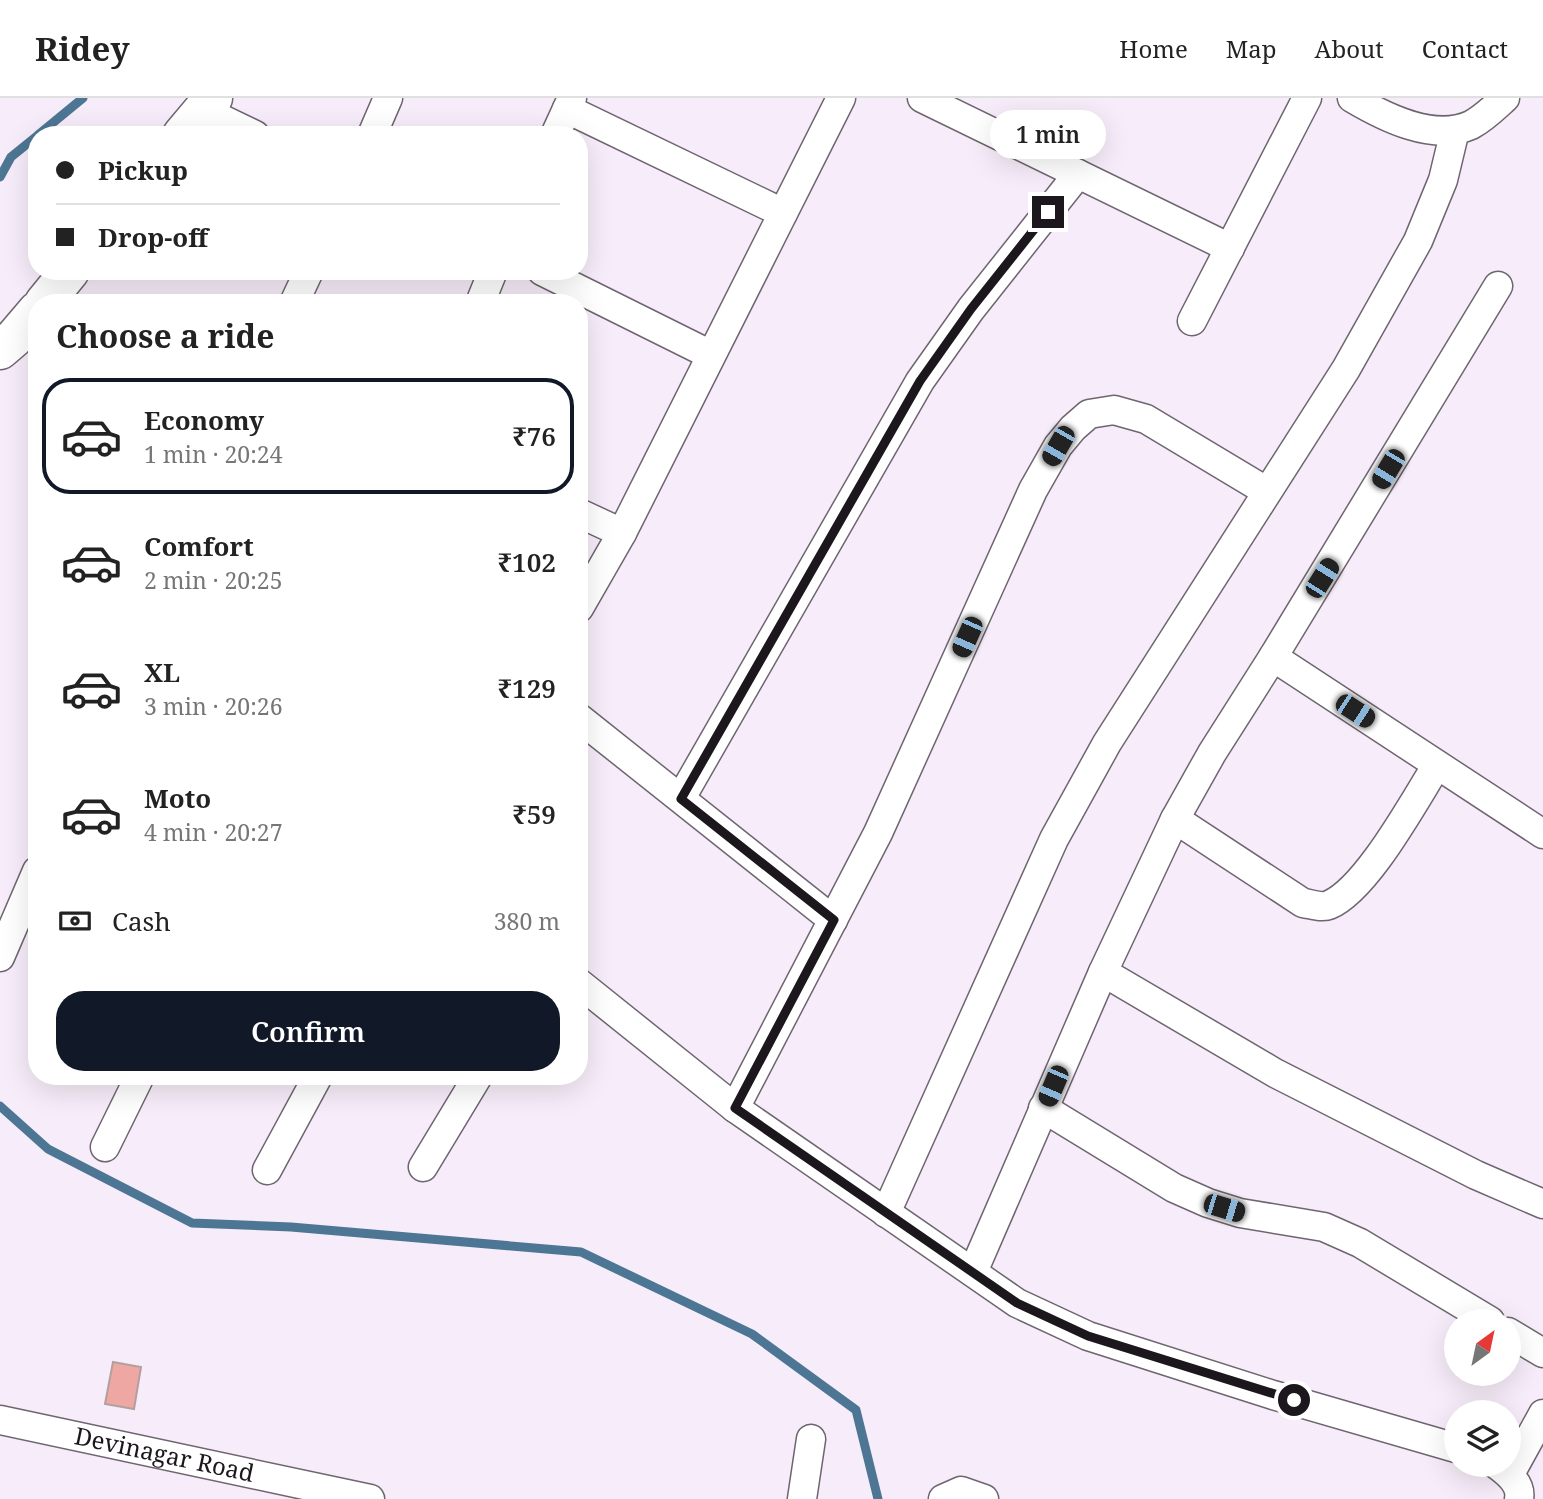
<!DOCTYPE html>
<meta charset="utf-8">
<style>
:root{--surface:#fff;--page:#f2f2f2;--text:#222;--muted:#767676;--line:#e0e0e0;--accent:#111827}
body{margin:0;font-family:"Noto Serif",serif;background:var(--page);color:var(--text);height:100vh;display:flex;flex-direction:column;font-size:26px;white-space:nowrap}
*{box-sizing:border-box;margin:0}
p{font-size:23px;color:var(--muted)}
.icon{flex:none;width:38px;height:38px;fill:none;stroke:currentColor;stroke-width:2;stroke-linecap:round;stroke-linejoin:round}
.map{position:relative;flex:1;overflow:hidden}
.details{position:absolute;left:28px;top:196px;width:560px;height:791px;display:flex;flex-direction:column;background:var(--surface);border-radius:28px;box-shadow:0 7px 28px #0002}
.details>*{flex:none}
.guide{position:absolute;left:28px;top:28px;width:560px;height:154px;border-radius:28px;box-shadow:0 7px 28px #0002;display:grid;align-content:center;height:154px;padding:0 28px;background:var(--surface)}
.needle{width:46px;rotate:33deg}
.controls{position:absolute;left:1444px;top:1211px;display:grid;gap:14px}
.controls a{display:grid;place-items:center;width:77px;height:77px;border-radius:50%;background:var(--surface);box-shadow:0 7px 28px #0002;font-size:35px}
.end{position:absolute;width:32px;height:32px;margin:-16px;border:9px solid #1b171c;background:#fff;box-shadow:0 0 0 4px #fff}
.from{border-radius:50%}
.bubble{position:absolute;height:49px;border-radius:24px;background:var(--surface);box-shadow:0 7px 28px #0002;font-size:23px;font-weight:600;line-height:49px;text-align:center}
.car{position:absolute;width:21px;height:42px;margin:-21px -10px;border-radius:9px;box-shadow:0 0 5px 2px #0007;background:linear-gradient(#222 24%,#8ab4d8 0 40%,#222 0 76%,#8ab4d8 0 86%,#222 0)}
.guide b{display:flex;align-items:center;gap:24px;height:66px;font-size:26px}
.guide b+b{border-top:2px solid var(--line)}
.guide i{width:18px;height:18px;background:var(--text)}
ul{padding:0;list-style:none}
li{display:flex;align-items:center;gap:21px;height:116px;margin:0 14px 10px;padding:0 14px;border:4px solid transparent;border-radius:28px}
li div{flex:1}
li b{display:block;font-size:26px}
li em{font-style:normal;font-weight:600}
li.active{border-color:var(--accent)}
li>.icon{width:63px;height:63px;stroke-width:1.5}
h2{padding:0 28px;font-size:32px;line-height:84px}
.pay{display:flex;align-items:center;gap:18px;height:77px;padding:0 28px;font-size:26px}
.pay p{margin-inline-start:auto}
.cta{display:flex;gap:14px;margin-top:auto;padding:14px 28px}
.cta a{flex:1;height:80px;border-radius:28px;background:var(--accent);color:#fff;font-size:28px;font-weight:600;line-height:80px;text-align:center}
header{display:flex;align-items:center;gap:42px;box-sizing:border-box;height:98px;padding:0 35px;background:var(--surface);border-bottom:2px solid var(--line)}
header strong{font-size:33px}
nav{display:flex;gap:38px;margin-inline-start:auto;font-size:24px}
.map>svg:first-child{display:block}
</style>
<header>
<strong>Ridey</strong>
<nav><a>Home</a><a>Map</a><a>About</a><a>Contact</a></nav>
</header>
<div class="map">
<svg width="1543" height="1401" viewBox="0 0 1543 1401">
<rect width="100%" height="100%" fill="#f7ecf9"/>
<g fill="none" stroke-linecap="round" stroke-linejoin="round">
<path stroke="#4d7694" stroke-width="9" d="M38,37L83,0
M0,79L11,59L37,38
M0,1008L48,1051L192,1125L291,1129L581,1154L752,1236L856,1312L878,1401"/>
</g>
<path fill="#efa7a4" stroke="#b2a09f" stroke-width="2" d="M113,1264L141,1269L134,1311L105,1306Z"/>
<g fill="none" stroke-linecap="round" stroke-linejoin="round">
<g stroke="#6f6570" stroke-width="31">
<g id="street">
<path d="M922,0L1230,150"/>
<path d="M1352,0C1384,19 1433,44 1471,27C1484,20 1494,10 1505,0"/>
<path d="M567,11L783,115"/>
<path d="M203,12L255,37"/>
<path d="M372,37L388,0"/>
<path d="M555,37L572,0"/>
<path d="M542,173L711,257"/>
<path d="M294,205L309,173"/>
<path d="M480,205L493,173"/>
<path d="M1192,223L1307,0"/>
<path d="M579,415L622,435"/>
<path d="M579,510L622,435L841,0"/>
<path d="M1273,559L1543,736"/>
<path d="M579,620L833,822"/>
<path d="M681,700L920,283L971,211L1078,76"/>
<path d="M1175,721L1303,805C1311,806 1322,810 1329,807C1367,791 1414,703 1437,667"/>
<path d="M0,859L37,773"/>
<path d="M1103,874L1275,975L1476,1077L1543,1106"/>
<path d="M579,885L735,1010L1017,1205L1088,1238L1273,1297L1456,1350"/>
<path d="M735,1010L878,735L1033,392L1058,348L1073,330L1089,316L1114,312L1146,321L1266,393"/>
<path d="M1043,1010L1174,1090L1208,1105L1240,1115L1324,1129L1360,1145L1490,1223"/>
<path d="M105,1049L140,978"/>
<path d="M423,1069L478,978"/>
<path d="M267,1072L318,978"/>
<path d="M886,1115L1054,741L1107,645L1346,271L1418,143L1443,82L1455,32"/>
<path d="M973,1174L1103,874L1175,721L1212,655L1273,559L1498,188"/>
<path d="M1508,1234L1543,1255"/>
<path id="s1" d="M0,1322L370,1401"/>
<path d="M1497,1367C1508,1375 1522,1386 1519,1401"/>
<path d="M1510,1376L1543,1316"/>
<path d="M802,1401L811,1341"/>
<path d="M943,1401L961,1393L984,1401"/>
</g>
</g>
<g stroke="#6f6570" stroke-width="41">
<path id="secondary" d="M182,37L213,0
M44,205L70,173
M0,252L14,240L37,213"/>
</g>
<use href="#street" stroke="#fff" stroke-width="28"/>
<use href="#secondary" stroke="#fff" stroke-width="38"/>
</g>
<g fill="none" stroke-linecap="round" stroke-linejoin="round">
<path stroke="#1b171c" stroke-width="9" d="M1048,114L971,211L920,283L681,701L834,822L735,1010L1017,1205L1088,1238L1294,1302"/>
</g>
<g text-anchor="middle" stroke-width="7" stroke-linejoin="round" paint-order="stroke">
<g font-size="24" fill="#1b171c" stroke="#f7ecf9">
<text dy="8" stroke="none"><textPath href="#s1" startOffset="168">Devinagar Road</textPath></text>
</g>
</g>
</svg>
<div class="controls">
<a><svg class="needle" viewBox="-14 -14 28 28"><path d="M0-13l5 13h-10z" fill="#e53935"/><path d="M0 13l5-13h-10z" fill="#767676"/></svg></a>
<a><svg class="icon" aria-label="layers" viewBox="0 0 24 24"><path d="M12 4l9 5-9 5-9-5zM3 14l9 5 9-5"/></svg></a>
</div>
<i class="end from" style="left:1294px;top:1302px"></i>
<i class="end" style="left:1048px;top:114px"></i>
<div class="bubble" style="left:990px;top:12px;width:116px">1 min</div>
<i class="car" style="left:1058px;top:348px;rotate:210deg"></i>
<i class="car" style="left:1388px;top:371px;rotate:211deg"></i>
<i class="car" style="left:1322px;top:480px;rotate:32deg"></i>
<i class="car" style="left:967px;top:539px;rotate:204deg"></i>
<i class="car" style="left:1355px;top:613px;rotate:123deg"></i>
<i class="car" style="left:1053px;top:988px;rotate:203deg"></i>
<i class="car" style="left:1224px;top:1110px;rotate:107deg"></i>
<div class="guide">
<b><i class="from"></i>Pickup</b>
<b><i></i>Drop-off</b>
</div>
<section class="details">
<h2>Choose a ride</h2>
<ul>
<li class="active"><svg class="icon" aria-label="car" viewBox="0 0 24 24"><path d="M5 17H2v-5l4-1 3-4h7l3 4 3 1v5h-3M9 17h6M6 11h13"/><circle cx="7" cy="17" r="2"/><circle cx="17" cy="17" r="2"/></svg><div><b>Economy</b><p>1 min · 20:24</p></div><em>₹76</em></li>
<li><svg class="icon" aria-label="car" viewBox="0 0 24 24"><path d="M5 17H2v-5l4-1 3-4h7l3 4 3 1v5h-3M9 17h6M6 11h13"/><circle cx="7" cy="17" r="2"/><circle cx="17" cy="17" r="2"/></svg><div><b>Comfort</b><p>2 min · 20:25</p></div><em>₹102</em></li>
<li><svg class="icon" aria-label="car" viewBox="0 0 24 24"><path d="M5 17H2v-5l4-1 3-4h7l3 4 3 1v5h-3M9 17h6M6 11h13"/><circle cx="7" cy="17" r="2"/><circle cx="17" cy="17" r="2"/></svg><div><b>XL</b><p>3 min · 20:26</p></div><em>₹129</em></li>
<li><svg class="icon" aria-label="car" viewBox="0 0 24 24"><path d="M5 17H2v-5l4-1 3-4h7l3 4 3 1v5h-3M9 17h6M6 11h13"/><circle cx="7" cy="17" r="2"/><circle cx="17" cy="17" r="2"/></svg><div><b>Moto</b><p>4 min · 20:27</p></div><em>₹59</em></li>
</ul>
<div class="pay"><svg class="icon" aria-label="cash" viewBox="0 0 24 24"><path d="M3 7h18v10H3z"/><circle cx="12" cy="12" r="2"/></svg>Cash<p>380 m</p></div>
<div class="cta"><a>Confirm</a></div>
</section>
</div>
